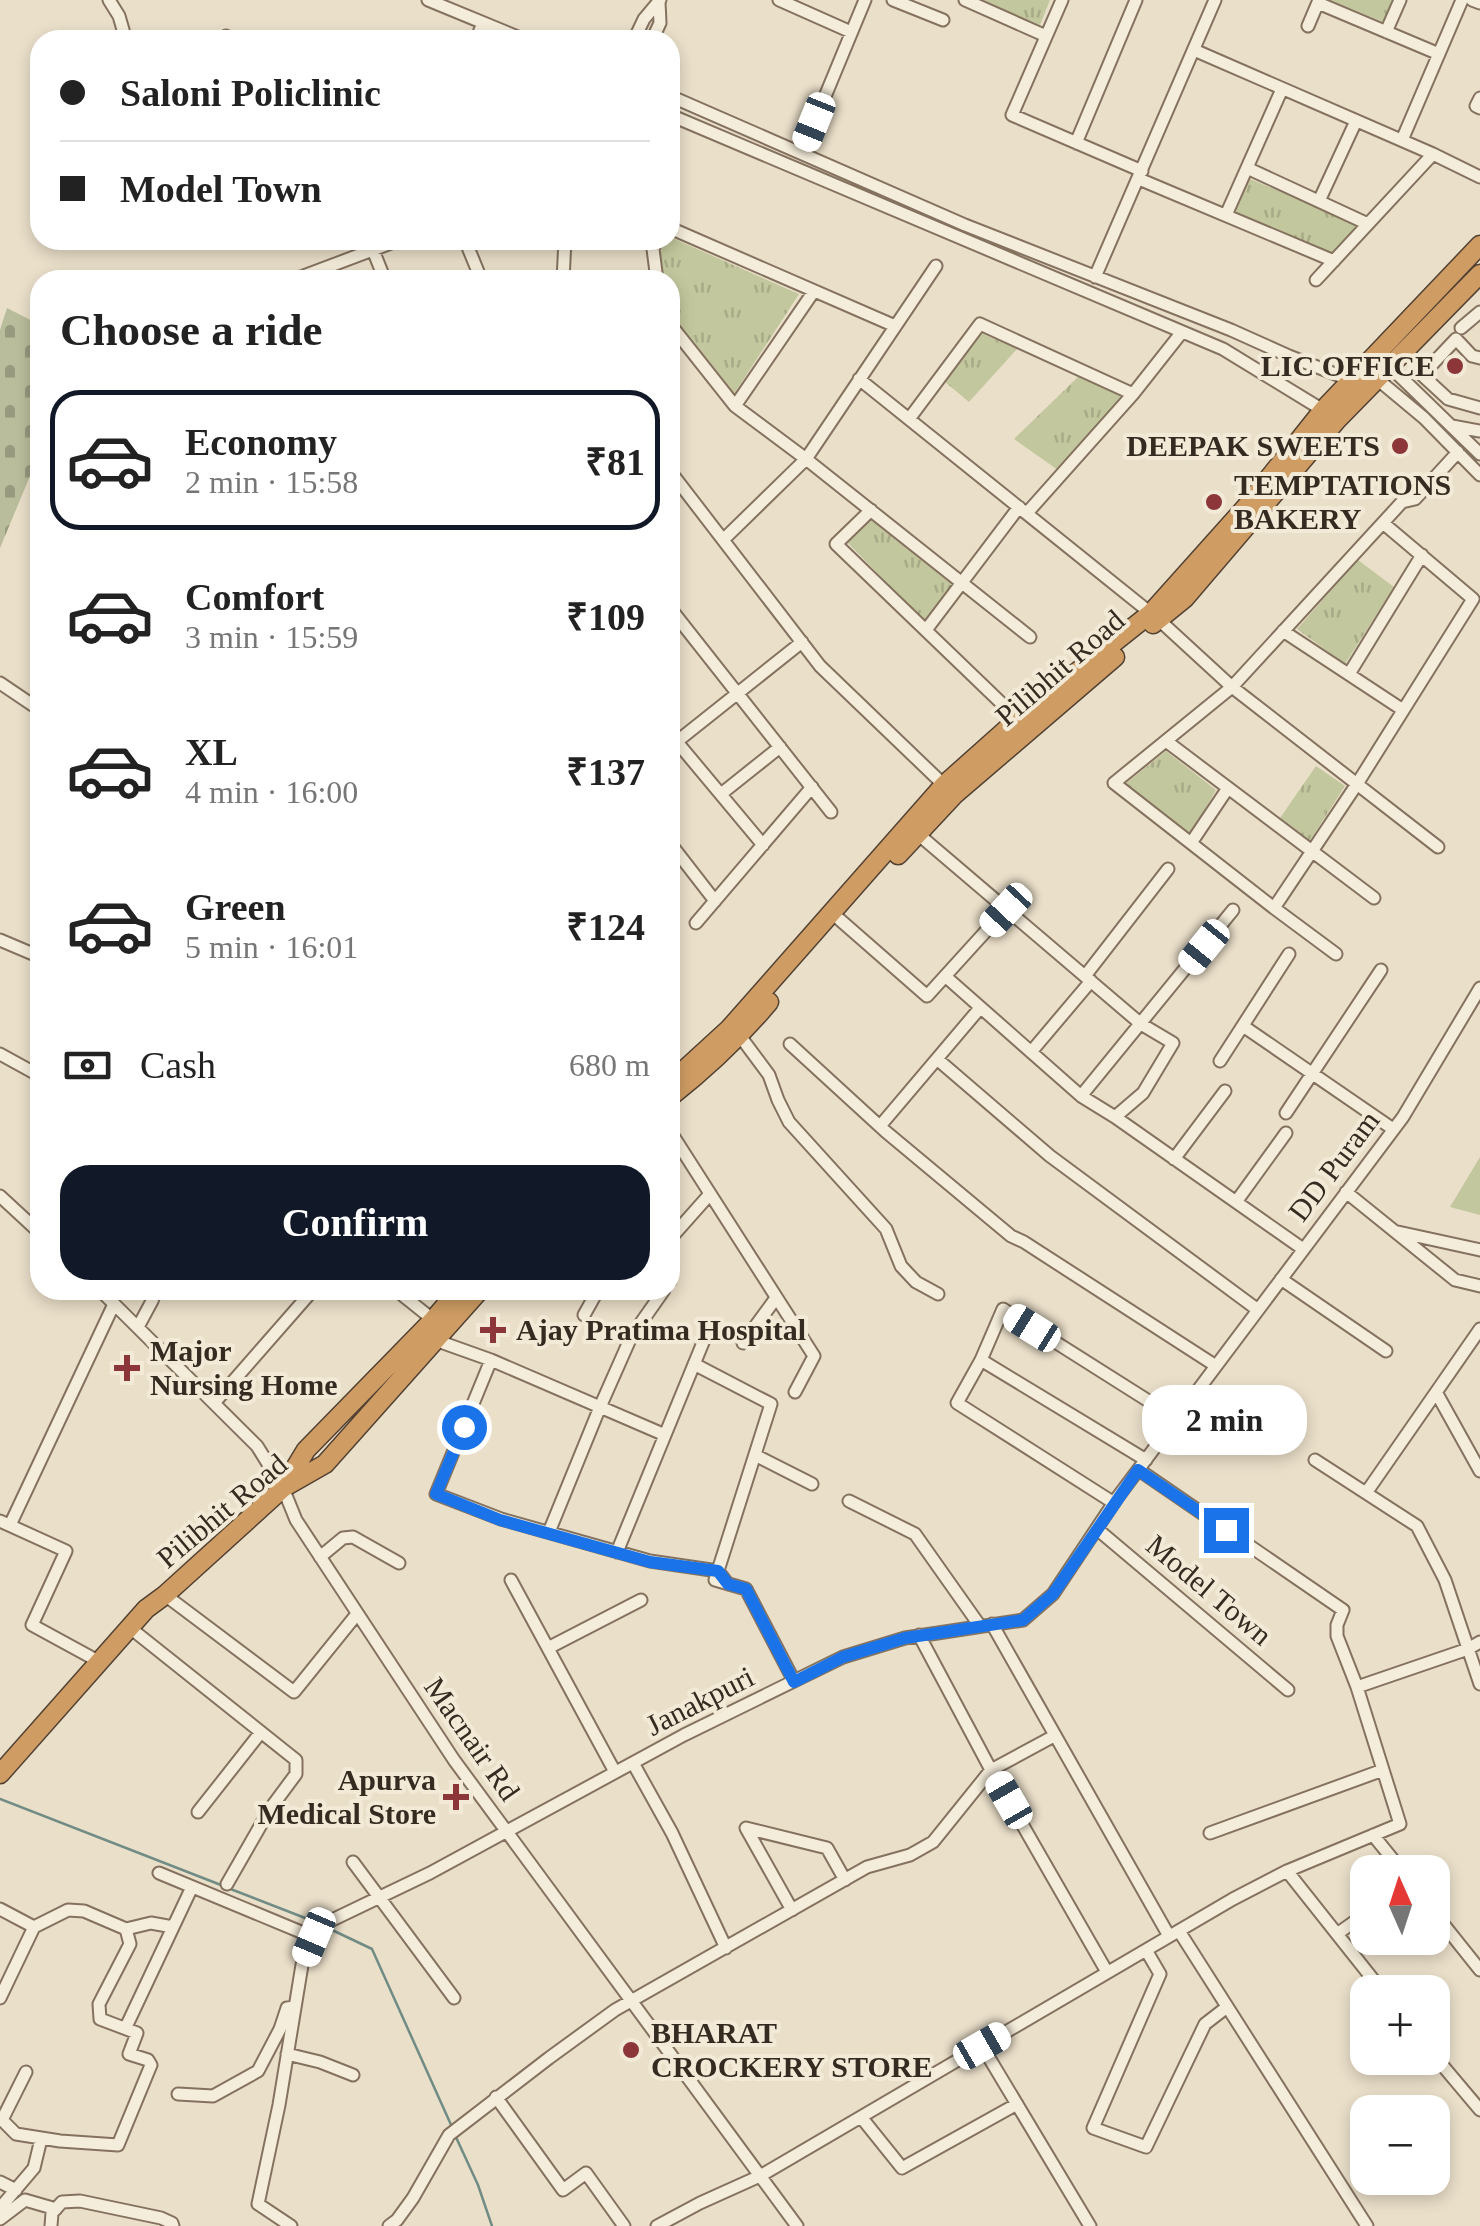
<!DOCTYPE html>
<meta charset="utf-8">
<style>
:root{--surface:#fff;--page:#f2f2f2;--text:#222;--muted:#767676;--line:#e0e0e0;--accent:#111827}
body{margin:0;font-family:Georgia,serif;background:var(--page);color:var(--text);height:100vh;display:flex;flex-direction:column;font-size:38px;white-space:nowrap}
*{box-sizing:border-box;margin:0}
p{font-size:32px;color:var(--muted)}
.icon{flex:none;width:55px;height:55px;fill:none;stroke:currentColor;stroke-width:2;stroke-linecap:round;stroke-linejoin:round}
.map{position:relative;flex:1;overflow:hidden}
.panel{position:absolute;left:30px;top:270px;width:650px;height:1030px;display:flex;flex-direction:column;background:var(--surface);border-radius:30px;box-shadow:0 5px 15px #0003}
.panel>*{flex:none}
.banner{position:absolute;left:30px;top:30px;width:650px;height:220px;border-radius:30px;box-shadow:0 5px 15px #0003;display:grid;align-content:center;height:220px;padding:0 30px;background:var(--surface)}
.needle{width:65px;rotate:357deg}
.fabs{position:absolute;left:1350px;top:1855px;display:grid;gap:20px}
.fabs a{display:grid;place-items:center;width:100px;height:100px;border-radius:20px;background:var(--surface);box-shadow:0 5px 15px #0003;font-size:50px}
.end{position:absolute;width:45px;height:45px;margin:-22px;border:12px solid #1a73e8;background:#fff;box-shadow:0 0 0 5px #fff}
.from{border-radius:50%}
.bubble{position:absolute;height:70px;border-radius:30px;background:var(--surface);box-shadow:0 5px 15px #0003;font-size:32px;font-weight:600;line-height:70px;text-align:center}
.car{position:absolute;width:30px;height:60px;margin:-30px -15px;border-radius:12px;box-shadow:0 0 8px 2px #0007;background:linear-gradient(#fff 24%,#345 0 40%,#fff 0 76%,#345 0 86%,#fff 0)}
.banner b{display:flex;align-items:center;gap:35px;height:95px;font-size:38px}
.banner b+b{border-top:2px solid var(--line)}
.banner i{width:25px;height:25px;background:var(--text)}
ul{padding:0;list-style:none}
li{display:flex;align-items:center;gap:30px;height:140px;margin:0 20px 15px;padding:0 10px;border:5px solid transparent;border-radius:30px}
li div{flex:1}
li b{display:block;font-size:38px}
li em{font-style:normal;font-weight:600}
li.selected{border-color:var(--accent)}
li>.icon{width:90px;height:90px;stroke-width:1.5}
h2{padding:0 30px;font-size:45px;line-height:120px}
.pay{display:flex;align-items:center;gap:25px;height:110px;padding:0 30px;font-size:38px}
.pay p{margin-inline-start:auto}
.action{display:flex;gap:20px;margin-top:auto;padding:20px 30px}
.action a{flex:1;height:115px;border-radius:30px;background:var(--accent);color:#fff;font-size:40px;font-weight:600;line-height:115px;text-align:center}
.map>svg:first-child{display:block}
</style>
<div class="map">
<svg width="1480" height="2226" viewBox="0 0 1480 2226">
<defs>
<pattern id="cemetery-stones" width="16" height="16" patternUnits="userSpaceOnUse" patternTransform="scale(2.5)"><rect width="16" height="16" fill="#b9bd9b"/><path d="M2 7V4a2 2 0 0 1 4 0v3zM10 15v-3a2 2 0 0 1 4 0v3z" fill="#979a7e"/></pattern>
<pattern id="park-tufts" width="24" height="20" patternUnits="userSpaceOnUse" patternTransform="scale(2.5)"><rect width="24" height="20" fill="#c3c79d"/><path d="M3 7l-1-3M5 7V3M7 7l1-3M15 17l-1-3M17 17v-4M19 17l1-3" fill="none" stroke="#a8ab87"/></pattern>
</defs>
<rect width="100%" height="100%" fill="#eadfc9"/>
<path fill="url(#cemetery-stones)" d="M7,308L40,325V452L0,548V330Z"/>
<path fill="url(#park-tufts)" d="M978,0H1050L1040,25Z
M1329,0H1393L1384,22Z
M1248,178L1359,225L1331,254L1234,213Z
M670,237L799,294L734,394L672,320L670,315V280H662L659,254L665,240H670Z
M981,333L1017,349L969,402L945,382Z
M1079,376L1123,396L1058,470L1014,439Z
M871,515L956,585L925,622L847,542Z
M1358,560L1394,587L1345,664L1297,629Z
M1166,751L1216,790L1189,837L1124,785Z
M1316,766L1345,786L1309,842L1278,821Z"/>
<path fill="#c3c79d" d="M1480,1157V1215L1450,1207Z"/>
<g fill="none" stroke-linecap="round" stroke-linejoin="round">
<path stroke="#708c84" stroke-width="2.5" d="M0,1799L221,1885
M228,1888L318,1923
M330,1929L372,1949L452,2127
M455,2135L478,2185L492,2226"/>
<g stroke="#84725f" stroke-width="15">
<path id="minor" d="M109,0L119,16L126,40
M428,0L525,40
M779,0L851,32
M893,0L943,20
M965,0L1046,36
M1062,0L1012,115L1142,171
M1472,0L1480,3
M1318,3L1439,54
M1308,26L1319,0
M1386,32L1400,0
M226,36L235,40
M476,40L483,23
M634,40L644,19L660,0
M652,40L660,23L659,2
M1194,50L1433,154L1480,177
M670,96L965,225L1231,330L1289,356L1353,381
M1480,98L1476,106L1480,108
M670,115L1223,349L1326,412
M1402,140L1462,0
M1076,143L1136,0
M802,152L865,0
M1247,168L1368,224
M1139,179L1334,261
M1319,201L1356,121
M1226,215L1282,89
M670,228L895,326
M465,240L481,279L478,280
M373,250L385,280
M1095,277L1215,0
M293,280L399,240
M563,280L565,240
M657,280L653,249L657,240
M1316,280L1433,154
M670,324L735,406L806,459L1030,637
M1461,328L1480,312
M1377,354L1480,454
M1480,358L1472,356L1456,339L1422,375L1448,399L1480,408
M1364,368L1424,418L1480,475
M859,379L1158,619L1232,687L1438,847
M735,406L814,291
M909,419L980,324L1133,394
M1452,426L1480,431
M670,471L820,666L946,787
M871,510L836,544L1021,722
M1027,513L1133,394L1182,332
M723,540L806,459L936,266
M670,608L831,812
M926,630L1019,507
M1283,631L1403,710
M1349,674L1422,555
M0,683L40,710
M1166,741L1374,898
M677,742L763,845
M670,747L802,642
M721,794L780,747
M918,834L1141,1024L1173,1043L1143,1093L1115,1117L1081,1096L945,976
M670,843L715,901
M1191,843L1228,788
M1274,908L1357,784L1473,599L1383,523
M839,919L927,996L1006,909
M696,923L812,787
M0,940L40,957
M1336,954L1274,908L1114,783L1232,687L1402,502L1415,499L1458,452
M1085,976L1168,869
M1243,1026L1393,1129
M740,1036L769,1075L778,1100L789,1122L886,1229L901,1266L916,1282L938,1294
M790,1044L885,1131L1011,1236L1024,1242L1216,1366
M1031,1052L1091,981
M0,1054L40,1076
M937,1059L1050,1156L1258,1310
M1220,1061L1289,954
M1081,1096L1233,910
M1286,1113L1381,970
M1115,1117L1303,1249
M880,1126L980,1008
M670,1131L814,1356L795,1392
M1174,1159L1225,1091
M1346,1192L1455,1280L1480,1286
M0,1196L40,1233
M1236,1202L1286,1133
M1398,1232L1480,1250
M670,1239L710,1194
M670,1279V1281
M1281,1279L1386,1351
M100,1290L257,1446L283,1488L296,1520L454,1760L797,2226
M396,1290L436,1322
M584,1315L598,1290
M138,1327L152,1301L156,1290
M435,1340L491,1360L665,1435
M743,1343L776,1298
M491,1360L436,1494L501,1519L650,1561L718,1571L728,1584
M981,1360L1146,1460
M694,1364L771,1404L715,1580L746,1589L794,1681
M1436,1392L1480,1471
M215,1402L313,1290
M755,1455L812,1484
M1315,1460L1417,1526L1445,1580L1480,1684
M1366,1493L1480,1329
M849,1501L915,1534L980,1626
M1114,1503L957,1403L981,1360L1003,1309L1177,1419
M0,1521L66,1551L32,1625L98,1661
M10,1525L114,1304
M1097,1529L1288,1690
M549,1532L600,1407L631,1337L664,1290
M617,1552L704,1340
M320,1557L343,1538L353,1537L399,1563
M511,1580L615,1772
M165,1595L294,1692L357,1614
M992,1624L1169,1936
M129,1627L296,1760V1774L270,1809L227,1884
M919,1635L991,1770L1107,1972
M548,1648L641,1600
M1357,1687L1468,1649L1480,1642
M633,1763L672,1833L726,1948
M198,1812L261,1732
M1210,1833L1383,1770
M1373,1835L1403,1872
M353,1862L454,1998
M1287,1871L1383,1992
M159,1873L313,1937
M0,1909L34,1927L68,1910L84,1911L126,1929L151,1923L173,1927
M792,1910L746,1828L827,1848L845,1880
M1432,1910L1480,1970
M1179,1931L1367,2226
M1337,1934L1368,1912
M1146,1950L1160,1974L1093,2128L1146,2147L1205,2024L1227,2007
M0,1998L34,1927
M126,2027L192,1887
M982,2046L1090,2226
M1432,2053L1480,2110
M287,2054L320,2062L353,2075
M26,2072L2,2120L16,2134L60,2141L118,2145L151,2065L148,2060L129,2054L137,2033L100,2019L99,2004L130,1944L126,1929
M178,2094L213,2096L258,2071L280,2029L287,2008L294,2007
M496,2097L563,2190L586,2173L624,2226
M861,2117L902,2168L1017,2104
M0,2182L16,2190
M0,2208L34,2168L41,2139
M0,2219L25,2200L56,2209
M51,2226L52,2213L62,2202L80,2201L161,2218L172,2223L173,2226
M291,2226L258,2204L279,2105L302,1965L313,1937L330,1921L430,1873L684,1735L843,1657L905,1638L1023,1620L1053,1594L1117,1498L1403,1117L1480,988
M389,2226L397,2220L413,2198L449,2135L549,2058L615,2010L867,1867L910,1855L933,1842L991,1770L1054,1736
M657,2226L700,2203L760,2176L1233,1899L1287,1871L1400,1824L1357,1687L1337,1636V1625L1343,1610L1139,1470"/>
</g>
<g stroke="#524133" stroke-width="21">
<path id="highway" d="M1153,624L1185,598L1337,420L1480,274
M898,855L954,795L1115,657
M670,1083L729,1029L944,785L1018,719L1151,613L1245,508L1323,410L1480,245
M670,1097C707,1068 739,1038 769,1002
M286,1483L306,1450L433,1320L459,1290
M0,1774L146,1609L165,1595L283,1488L325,1464L480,1290"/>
</g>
<use href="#minor" stroke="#f5eddb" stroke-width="11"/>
<use href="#highway" stroke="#cf9d64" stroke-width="18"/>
</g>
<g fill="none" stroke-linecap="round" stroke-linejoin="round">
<path stroke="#1a73e8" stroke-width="12" d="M464,1427L436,1494L500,1520L650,1562L718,1571L728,1584L746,1589L794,1682L843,1657L905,1638L1023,1620L1053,1594L1138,1470L1226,1530"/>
</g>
<g fill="#8c3639" stroke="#f2ead7" stroke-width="4">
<circle cx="1455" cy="366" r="10"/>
<circle cx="1400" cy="446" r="10"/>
<circle cx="1214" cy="502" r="10"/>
<path d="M488 1315h10v10h10v10h-10v10h-10v-10h-10v-10h10z"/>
<path d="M122 1353h10v10h10v10h-10v10h-10v-10h-10v-10h10z"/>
<path d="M451 1782h10v10h10v10h-10v10h-10v-10h-10v-10h10z"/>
<circle cx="631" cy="2050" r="10"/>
</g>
<g text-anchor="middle" stroke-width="8" stroke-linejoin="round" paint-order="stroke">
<g font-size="30" font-weight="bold" fill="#362b21" stroke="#f2ead7" text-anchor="start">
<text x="1435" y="376" text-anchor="end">LIC OFFICE</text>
<text x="1380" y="456" text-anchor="end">DEEPAK SWEETS</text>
<text x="1234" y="495">TEMPTATIONS<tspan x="1234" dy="34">BAKERY</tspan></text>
<text x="516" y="1340">Ajay Pratima Hospital</text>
<text x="150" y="1361">Major<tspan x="150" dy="34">Nursing Home</tspan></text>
<text x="436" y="1790" text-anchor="end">Apurva<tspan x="436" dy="34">Medical Store</tspan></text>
<text x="651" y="2043">BHARAT<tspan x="651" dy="34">CROCKERY STORE</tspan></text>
</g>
<g font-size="30" fill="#362b21" stroke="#f2ead7">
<text transform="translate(1060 668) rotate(-41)" y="10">Pilibhit Road</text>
<text transform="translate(1334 1166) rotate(-53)" y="10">DD Puram</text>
<text transform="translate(222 1511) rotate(-40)" y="10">Pilibhit Road</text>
<text transform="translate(1209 1590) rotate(40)" y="10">Model Town</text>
<text transform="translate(700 1701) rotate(-27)" y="10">Janakpuri</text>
<text transform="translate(472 1739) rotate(55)" y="10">Macnair Rd</text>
</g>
</g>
</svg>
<div class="fabs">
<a><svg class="needle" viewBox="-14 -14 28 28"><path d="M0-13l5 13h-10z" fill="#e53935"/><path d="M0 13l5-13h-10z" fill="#767676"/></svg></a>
<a>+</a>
<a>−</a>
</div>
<i class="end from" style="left:464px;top:1427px"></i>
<i class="end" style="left:1226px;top:1530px"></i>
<div class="bubble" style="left:1142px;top:1385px;width:165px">2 min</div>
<i class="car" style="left:814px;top:122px;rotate:202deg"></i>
<i class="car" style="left:1006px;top:910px;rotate:223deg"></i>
<i class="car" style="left:1204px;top:947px;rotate:219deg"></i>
<i class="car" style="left:1032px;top:1328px;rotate:302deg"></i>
<i class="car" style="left:1009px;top:1800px;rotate:330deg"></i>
<i class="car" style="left:314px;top:1937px;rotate:203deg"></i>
<i class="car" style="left:982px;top:2046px;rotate:60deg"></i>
<div class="banner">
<b><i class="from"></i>Saloni Policlinic</b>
<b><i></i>Model Town</b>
</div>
<section class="panel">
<h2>Choose a ride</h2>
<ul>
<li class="selected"><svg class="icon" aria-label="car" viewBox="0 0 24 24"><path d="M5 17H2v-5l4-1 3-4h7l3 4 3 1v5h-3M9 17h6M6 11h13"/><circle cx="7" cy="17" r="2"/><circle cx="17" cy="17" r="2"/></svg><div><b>Economy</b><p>2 min · 15:58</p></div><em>₹81</em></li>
<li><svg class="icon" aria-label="car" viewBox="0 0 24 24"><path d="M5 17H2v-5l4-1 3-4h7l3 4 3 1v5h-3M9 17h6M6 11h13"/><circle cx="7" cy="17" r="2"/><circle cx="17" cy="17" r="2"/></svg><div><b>Comfort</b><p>3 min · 15:59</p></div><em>₹109</em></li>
<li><svg class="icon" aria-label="car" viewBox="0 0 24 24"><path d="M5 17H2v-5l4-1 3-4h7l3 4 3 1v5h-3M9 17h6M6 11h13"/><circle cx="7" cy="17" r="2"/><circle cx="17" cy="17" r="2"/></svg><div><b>XL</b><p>4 min · 16:00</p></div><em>₹137</em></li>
<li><svg class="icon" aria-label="car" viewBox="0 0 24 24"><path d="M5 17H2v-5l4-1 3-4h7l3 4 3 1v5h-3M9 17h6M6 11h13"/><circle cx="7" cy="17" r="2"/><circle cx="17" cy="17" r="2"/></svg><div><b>Green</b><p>5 min · 16:01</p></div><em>₹124</em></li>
</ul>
<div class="pay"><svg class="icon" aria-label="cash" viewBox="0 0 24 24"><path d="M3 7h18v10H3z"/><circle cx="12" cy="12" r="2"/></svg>Cash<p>680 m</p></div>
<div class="action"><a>Confirm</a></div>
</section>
</div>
